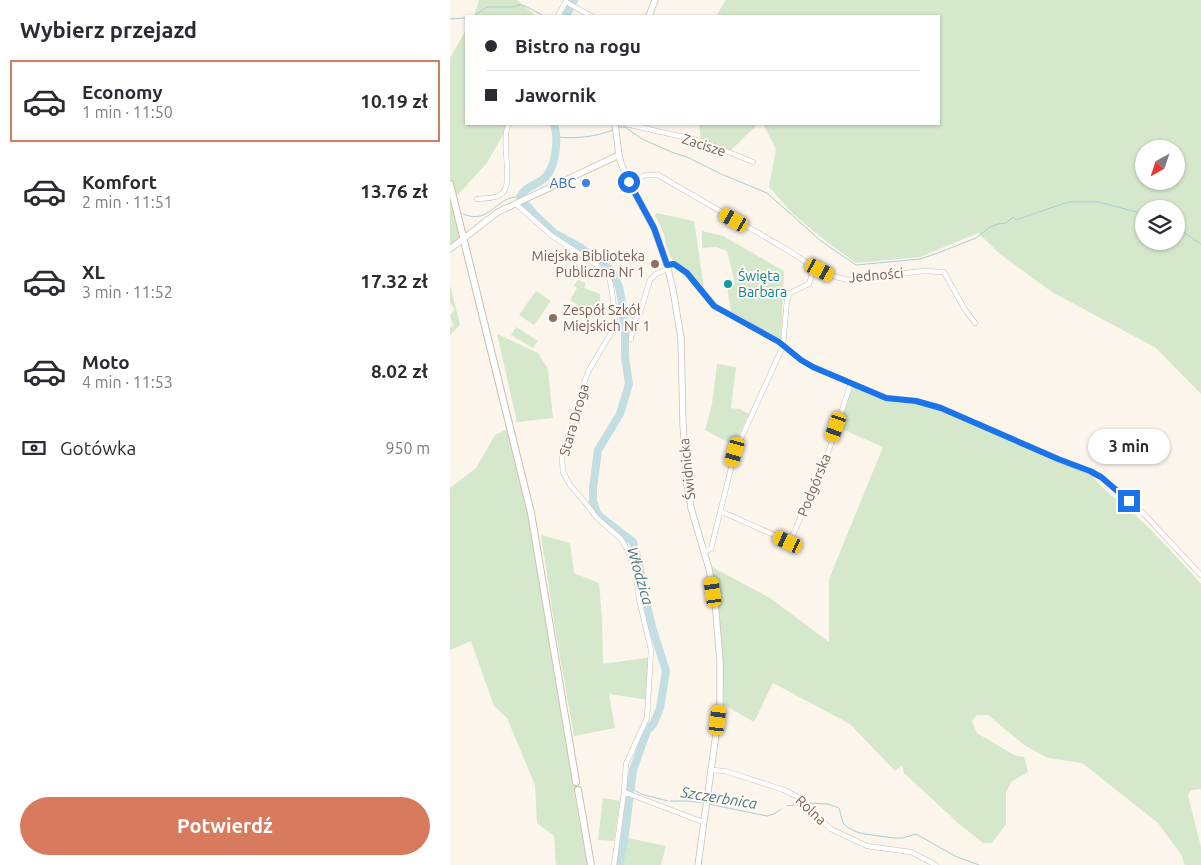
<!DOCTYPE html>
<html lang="pl">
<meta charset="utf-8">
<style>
:root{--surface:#fff;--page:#f2f2f3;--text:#2b2b33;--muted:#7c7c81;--line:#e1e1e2;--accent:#d87a5e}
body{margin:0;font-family:Ubuntu,sans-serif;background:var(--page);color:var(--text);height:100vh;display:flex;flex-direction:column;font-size:19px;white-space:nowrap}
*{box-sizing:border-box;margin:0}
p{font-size:16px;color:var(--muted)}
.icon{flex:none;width:28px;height:28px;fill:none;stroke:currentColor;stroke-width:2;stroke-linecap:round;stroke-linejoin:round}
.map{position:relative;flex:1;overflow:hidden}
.drawer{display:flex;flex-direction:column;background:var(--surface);width:450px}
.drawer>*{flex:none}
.banner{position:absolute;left:15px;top:15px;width:475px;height:110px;border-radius:0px;box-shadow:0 1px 4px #0004;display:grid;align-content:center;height:110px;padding:0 20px;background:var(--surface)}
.needle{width:32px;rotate:220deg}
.tools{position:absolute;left:685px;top:140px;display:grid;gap:10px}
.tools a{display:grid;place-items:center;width:50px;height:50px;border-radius:50%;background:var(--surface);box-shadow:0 1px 4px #0004;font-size:25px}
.end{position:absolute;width:22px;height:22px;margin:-11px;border:6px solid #1a73e8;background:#fff;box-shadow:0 0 0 2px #fff}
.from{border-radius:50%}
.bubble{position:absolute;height:35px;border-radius:18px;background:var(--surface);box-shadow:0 1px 4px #0004;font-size:16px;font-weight:700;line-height:35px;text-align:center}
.car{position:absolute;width:15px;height:30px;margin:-15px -8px;border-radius:6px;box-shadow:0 0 4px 1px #0007;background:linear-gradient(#f5c518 24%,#345 0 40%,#f5c518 0 76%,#345 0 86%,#f5c518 0)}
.banner b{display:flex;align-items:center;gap:18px;height:48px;font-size:19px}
.banner b+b{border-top:1px solid var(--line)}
.banner i{width:12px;height:12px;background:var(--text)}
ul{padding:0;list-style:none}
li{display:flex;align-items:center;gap:15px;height:82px;margin:0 10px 8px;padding:0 10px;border:2px solid transparent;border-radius:0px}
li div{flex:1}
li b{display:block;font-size:19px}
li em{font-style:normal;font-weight:700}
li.current{border-color:var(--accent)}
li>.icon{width:45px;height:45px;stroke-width:1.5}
h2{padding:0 20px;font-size:22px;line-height:60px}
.pay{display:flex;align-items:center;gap:12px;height:55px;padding:0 20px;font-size:19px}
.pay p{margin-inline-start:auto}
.primary-button{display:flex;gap:10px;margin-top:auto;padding:10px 20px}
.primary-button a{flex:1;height:58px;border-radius:30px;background:var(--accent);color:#fff;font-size:20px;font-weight:700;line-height:58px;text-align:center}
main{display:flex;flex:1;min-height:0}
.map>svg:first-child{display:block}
</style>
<main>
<section class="drawer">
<h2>Wybierz przejazd</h2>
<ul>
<li class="current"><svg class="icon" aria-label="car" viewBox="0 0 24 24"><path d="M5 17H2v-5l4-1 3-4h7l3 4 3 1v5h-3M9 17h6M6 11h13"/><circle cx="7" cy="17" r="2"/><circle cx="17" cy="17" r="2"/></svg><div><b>Economy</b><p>1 min · 11:50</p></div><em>10.19 zł</em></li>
<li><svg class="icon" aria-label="car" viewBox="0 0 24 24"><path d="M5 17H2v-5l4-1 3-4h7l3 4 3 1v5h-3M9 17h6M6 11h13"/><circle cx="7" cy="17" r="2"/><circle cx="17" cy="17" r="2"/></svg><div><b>Komfort</b><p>2 min · 11:51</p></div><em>13.76 zł</em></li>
<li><svg class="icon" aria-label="car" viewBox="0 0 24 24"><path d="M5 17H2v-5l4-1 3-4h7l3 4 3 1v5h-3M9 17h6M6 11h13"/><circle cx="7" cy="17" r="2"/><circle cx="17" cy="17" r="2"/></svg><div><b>XL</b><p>3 min · 11:52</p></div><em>17.32 zł</em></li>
<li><svg class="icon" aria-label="car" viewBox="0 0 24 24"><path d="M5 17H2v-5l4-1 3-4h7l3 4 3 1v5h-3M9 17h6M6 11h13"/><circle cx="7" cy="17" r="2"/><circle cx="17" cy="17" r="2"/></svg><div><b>Moto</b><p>4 min · 11:53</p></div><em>8.02 zł</em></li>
</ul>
<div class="pay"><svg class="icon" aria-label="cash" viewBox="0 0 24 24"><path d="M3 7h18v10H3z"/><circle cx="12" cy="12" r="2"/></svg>Gotówka<p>950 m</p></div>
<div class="primary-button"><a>Potwierdź</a></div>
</section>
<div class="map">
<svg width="751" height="865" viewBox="0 0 751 865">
<rect width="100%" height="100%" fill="#fbf5ec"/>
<path fill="#d6e8cb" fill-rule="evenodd" d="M29,0H67L86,16H24Z
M276,0H751V394L706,348L602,292L550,254L528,233L470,257L406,263L377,242L343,214L319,187L326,149L313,124H489V16H266ZM694,149H726V181H694ZM694,209H726V241H694Z
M16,30V124H59L37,163L4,199L14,239L0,249V58Z
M249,124H308L278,153L251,141Z
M206,213L244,221L254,288L239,271L221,258L215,242L214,233L205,216Z
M252,231L273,236L334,271L331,340L281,311L277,287L285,283L277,251L266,247L252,248Z
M128,280L136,283L134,288L150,294V320L120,300L127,288L124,285Z
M0,285L10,325L0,335V328L4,325L1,320L0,315L5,310L0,302Z
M86,291L101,301L84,325L69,315Z
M66,327L88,341L83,348L61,335Z
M47,334L88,353L98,369L103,418L67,422Z
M267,364L286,367L281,408L290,409L299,414L284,446L255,430L262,404Z
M401,383L437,398L475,403L640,471C649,489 666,497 681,511C706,534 729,559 751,584V789L741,790L738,795L751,847V865H735L731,854L708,823L632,763L598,758L574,745L538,715H527L522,721L527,733L564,755L574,757L578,772L562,781L556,792V824L542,843H533L508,823L454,773L452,765L445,771L400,724L323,683L304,722L274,705L271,637L262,567L320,598L379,642V579L433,447L387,427Z
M60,428L81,513L90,589L126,782L128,790L124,792L137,865H106L104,836L87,823L85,785L57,718L44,706L21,641L0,650V488L26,468L45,435Z
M91,535L120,543L124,573L149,583L152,619L153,664L202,657L199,700L159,694L165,728L124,736L105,628Z
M153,798L170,801L164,841L148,840Z
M178,838L216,846L211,865H169L174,842Z"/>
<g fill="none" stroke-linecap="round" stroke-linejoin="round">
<path stroke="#a9cdd4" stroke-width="1" d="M24,16L37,7H64L69,5L75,6L94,16
M0,19L16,18
M169,127H175L192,139L210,147L224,153L237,157L271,174L317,193L371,241L406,265L470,259L488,253L526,238L540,227L548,224L556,223L563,217L566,220L618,202H649L694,214
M107,137C125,139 145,137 163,130
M13,214C41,226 45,195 70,197
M726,227L751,244
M181,788L191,794L218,801
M220,801H237L255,803
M357,803L378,804L389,808L393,823L397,827L407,832L415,834L444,838H452L466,834L505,856L529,865
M258,804L317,816L324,814L331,809
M337,806L350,804"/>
<path stroke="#c2dee3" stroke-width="8" d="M116,16L124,0
M104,124C109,139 106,171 92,180C84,186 75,187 70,197L84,214L104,233L130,247L162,271L169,287L172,302L175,333V357L179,384L170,414L148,450L143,488V501L147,513L153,519L183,542L189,564L195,598L202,627L216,671L210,708L204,723L197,731L183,770L174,842L169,865"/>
<g stroke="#cdbeb2" stroke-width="5.5">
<path id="minor" d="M116,2L141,16
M108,16L116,1
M176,124L251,141L303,162
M179,182L196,175H208L334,248L361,265L386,277L398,280L473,271L494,272L514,308L525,323
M27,199C34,198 44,199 50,195C66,187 49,140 59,124
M66,204L102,236L147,265L159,278L161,285L165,315L164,328L139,370L135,380L112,458L113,472L120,485L134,501L147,518L171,539L178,551L186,573L189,599L201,650L197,718L176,764L174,792L164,865
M217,265L224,264L237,273L267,308L289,318L329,342L351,360L363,367L437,398L466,401L488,407L651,477L694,514L751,575
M181,339L183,322L190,313L200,280L206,274L218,269
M270,511L340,542L379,450L401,383
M254,552L261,549L285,452L333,346L337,300L340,293L359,284L362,274L361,265
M261,770L275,771L334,790L346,796L368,818L381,829L417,846L461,852L486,865
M174,792L253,822"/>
</g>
<g stroke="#cdbeb2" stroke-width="7">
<path id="tertiary" d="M199,16L205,0
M165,124L169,155L171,163L179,182L204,228L217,265L223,290L231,338L233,424L237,485L241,508L259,569L265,602L270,661V705L248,865
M0,249L48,212L169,155"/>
</g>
<g stroke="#cfbeb0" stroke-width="8">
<path id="secondary" d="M0,184L81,513L126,782
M128,790L141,865"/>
</g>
<use href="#minor" stroke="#fff" stroke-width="4.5"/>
<use href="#tertiary" stroke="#fff" stroke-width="5.5"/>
<use href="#secondary" stroke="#fff" stroke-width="6"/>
</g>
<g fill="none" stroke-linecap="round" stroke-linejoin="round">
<path stroke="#1a73e8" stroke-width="6" d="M179,182L204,228L217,265L224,264L237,273L264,306L329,342L351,360L363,367L436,398L466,401L491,408L608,459L640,471L651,477L679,501"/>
</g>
<circle fill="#3f7fe0" stroke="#fef9f2" stroke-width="2" cx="136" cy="183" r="5"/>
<g fill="#8d6e63" stroke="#fef9f2" stroke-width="2">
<circle cx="205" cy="264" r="5"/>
<circle cx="103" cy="318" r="5"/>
</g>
<circle fill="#0f9aa8" stroke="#fef9f2" stroke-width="2" cx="278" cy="284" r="5"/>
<g text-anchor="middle" stroke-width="4" stroke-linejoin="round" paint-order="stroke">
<g font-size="14" fill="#745e51" stroke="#fef9f2">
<text transform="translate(254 145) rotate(18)" y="5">Zacisze</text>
<text transform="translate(426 275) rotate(-5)" y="5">Jedności</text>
<text transform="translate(124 420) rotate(-74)" y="5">Stara Droga</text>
<text transform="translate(237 469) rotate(-96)" y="5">Świdnicka</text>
<text transform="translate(364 485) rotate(-68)" y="5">Podgórska</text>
<text transform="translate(361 810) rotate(43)" y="5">Rolna</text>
</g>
<g font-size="14" fill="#366cbe" stroke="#fef9f2" text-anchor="end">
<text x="126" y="188">ABC</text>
</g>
<g font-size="14" fill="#785e54" stroke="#fef9f2" text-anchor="end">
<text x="195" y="261">Miejska Biblioteka<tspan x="195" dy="16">Publiczna Nr 1</tspan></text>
<text x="113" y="315" text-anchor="start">Zespół Szkół<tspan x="113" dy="16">Miejskich Nr 1</tspan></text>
</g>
<g font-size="14" fill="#0d838f" stroke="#fef9f2" text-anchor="start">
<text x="288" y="281">Święta<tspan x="288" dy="16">Barbara</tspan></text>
</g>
<g font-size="15" font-style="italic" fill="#48757f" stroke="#fef9f2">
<text transform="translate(190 576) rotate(74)" y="5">Włodzica</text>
<text transform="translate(269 798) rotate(9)" y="5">Szczerbnica</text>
</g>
</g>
</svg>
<div class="tools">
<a><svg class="needle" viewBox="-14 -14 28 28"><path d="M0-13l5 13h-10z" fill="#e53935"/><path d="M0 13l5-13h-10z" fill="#7c7c81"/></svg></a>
<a><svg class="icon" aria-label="layers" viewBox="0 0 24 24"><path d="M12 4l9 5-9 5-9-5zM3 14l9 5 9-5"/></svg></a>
</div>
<i class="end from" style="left:179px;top:182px"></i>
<i class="end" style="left:679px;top:501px"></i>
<div class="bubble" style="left:638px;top:429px;width:82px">3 min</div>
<i class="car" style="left:284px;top:220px;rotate:300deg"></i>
<i class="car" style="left:370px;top:270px;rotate:118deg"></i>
<i class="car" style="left:386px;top:427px;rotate:199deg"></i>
<i class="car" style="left:285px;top:452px;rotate:196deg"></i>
<i class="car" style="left:338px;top:542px;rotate:295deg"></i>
<i class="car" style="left:263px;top:592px;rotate:352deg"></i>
<i class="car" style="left:268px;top:720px;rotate:7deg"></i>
<div class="banner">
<b><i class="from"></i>Bistro na rogu</b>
<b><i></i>Jawornik</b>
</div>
</div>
</main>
